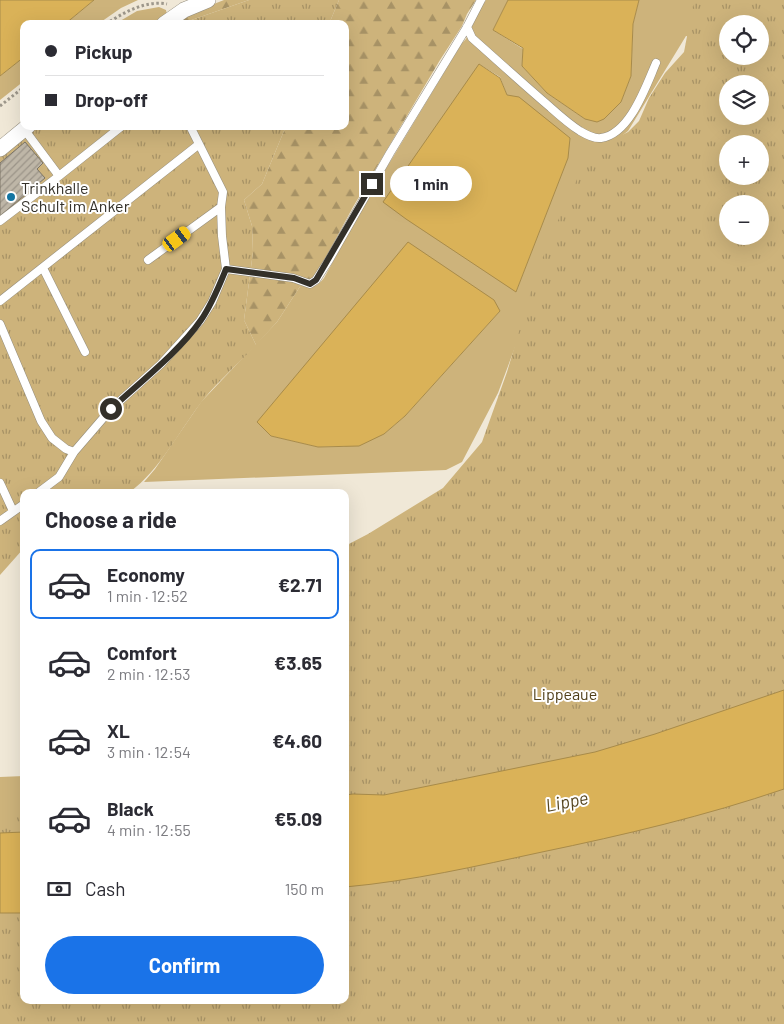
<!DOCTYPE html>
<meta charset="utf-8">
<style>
:root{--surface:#fff;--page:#f2f2f3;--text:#2b2b33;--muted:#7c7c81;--line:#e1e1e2;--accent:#1a73e8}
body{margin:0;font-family:Barlow,sans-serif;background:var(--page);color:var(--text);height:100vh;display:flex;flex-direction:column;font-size:19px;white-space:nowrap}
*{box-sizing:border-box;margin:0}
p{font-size:16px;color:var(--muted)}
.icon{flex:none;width:28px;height:28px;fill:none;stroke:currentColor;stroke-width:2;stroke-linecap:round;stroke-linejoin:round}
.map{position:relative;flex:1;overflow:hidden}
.panel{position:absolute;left:20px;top:489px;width:329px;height:515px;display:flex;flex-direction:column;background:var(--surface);border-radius:10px;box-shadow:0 5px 20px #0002}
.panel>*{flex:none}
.guide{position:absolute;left:20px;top:20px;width:329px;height:110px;border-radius:10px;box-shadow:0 5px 20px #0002;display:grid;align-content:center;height:110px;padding:0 25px;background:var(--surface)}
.fabs{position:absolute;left:719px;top:15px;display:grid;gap:10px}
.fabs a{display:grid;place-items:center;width:50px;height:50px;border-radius:50%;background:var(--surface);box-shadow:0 5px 20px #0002;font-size:25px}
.end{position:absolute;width:22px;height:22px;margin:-11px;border:6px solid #333029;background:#fff;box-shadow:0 0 0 2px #fff}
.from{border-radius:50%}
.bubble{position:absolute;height:35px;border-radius:18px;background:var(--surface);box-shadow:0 5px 20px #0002;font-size:16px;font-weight:700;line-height:35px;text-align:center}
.car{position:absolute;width:15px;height:30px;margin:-15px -8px;border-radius:6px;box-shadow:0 0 4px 1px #0007;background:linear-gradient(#f5c518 24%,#345 0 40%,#f5c518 0 76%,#345 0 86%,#f5c518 0)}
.guide b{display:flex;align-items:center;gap:18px;height:48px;font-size:19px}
.guide b+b{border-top:1px solid var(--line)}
.guide i{width:12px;height:12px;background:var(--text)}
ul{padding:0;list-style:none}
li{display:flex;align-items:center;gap:15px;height:70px;margin:0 10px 8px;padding:0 15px;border:2px solid transparent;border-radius:10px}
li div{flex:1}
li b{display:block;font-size:19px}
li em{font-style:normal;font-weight:700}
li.active{border-color:var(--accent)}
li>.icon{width:45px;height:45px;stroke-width:1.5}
h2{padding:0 25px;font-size:22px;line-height:60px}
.pay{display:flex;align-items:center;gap:12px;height:55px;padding:0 25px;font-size:19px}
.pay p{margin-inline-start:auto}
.button{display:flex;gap:10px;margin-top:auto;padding:10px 25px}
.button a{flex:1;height:58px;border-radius:30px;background:var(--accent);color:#fff;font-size:20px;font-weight:700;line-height:58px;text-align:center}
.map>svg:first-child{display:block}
</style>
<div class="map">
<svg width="784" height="1024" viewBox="0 0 784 1024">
<defs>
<pattern id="forest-firs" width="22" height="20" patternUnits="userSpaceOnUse" patternTransform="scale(1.25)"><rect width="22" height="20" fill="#cdb37b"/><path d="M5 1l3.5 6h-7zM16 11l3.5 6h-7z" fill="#a79265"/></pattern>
<pattern id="park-tufts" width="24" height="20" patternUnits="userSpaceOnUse" patternTransform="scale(1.25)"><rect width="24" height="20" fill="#cdb37b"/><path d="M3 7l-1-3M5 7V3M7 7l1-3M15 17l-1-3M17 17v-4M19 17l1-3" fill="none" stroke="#a79265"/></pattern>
<pattern id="building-hatch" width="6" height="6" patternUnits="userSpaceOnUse" patternTransform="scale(1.25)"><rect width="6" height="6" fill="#beb6a7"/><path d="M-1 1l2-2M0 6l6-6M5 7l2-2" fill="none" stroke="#9b9488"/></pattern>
</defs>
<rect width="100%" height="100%" fill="#f0e8d7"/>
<path fill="#cdb37b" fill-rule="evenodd" d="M94,0H138L121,8L98,24H65Z
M486,0H508L493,30L523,49L522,66L547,93L585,119L621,102L631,76L633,24L639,0H724L728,24L727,44L686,36L628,131L592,159L557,234L498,393L462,462L446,470L144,482L155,469L201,402L277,322L301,285C312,288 316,288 324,278L367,200L462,43L466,39L473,20ZM479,64L500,77L507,95L570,138L567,159L516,292ZM409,243L500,311L405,416L384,434L343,447H318L271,436L356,307Z
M159,7L166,10L167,16L156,24H115L137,11Z
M24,57V81L0,100V76Z
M24,776V832L0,833V777Z"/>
<path fill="url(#forest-firs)" d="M224,0H249L180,24L175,22L196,11Z
M339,0H476L467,14L462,26L440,60L353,207L327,255L312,279L301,285L277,322L256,345L244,320L253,252L252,226L244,200L262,184L286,126H345V24H329Z"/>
<path fill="url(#park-tufts)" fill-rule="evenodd" d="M249,0H339L329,24H180Z
M694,0H784V1024H0V816L24,814V1000H345V546L368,534L443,488L482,442L507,372L531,291L548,242L590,151L628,132L639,121L649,98L665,73L684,52ZM728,24H760V56H728ZM728,84H760V116H728ZM728,144H760V176H728ZM728,204H760V236H728Z
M35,126H286L262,184L244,200L252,226L253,252L244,320L256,345C239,363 214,385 200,404C177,435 160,469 130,492H24V548L0,575V155Z"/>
<path fill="#dab258" stroke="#a88b4a" d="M0,0H94L65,24H24V57L0,76Z
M508,0H639L633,24L631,76L621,102L604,119L597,122L585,119L547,93L522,66L523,48L493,30Z
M479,64L500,78L507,95L519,97L570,138L568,158L516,292L406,219L383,202Z
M408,242L494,300L500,311L405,416L384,434L359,446L318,447L271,436L257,422Z
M784,690V789C705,816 624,835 542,852C477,866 412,881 345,887V795L353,794L384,795L595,752L655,734Z
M24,832V913H0V833Z"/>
<path fill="url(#building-hatch)" stroke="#7c7567" d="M25,142L43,163L37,169L45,178L0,216V163Z"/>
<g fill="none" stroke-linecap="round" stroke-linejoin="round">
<g stroke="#948d7d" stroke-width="9">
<path id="service" d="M467,27L472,38C498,61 523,84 550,107C559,115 569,124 580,131C585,134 594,139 601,138C630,134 646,86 656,63
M59,176L122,126
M0,221L59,176L24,129
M148,260L221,207L223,192L190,126
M43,268L85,352
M226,269L293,278L310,284L316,280L329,260L390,153L467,27L481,0
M0,301L198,145
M0,324L41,421L52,438L66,449L74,452L59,477L39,492
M74,452L111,409L161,364L200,321L212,302L226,269L222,236L221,207
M0,483L13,511
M0,521L24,504"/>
</g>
<g stroke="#948d7d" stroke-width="16">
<path id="minor" d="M164,24L184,10L208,0
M0,149L28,126"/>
</g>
<path stroke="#9d978b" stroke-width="3" stroke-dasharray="2.5 2.5" stroke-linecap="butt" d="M106,24C123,13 145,0 167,4
M0,106L24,87"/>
<use href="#service" stroke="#fff" stroke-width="8"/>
<use href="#minor" stroke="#fff" stroke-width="15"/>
</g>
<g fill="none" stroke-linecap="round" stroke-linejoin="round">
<path stroke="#333029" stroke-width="6" d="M111,409C139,383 180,351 201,320C212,304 219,286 226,269L294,278L310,284L316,280L372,184"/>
</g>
<circle fill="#1475a2" stroke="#fff" stroke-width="2" cx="11" cy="197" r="5"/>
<g text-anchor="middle" stroke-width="4" stroke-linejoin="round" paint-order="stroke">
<g font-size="16" fill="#333029" stroke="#fff" text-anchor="start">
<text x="21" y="194">Trinkhalle<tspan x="21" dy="18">Schult im Anker</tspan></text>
</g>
<g font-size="16" fill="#51401a" stroke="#fff">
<text x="565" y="700">Lippeaue</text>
</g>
<g font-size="18" font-style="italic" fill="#574620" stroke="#fff">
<text transform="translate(567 802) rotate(-11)" y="6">Lippe</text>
</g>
</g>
</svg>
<div class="fabs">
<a><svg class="icon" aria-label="locate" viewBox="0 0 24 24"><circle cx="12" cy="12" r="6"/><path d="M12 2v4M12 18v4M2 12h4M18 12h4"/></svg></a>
<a><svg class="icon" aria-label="layers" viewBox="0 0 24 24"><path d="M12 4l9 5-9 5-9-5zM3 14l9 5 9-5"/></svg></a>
<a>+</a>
<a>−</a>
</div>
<i class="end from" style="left:111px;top:409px"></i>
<i class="end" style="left:372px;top:184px"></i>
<div class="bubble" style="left:390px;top:166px;width:82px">1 min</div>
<i class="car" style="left:177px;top:239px;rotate:54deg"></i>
<div class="guide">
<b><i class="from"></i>Pickup</b>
<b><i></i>Drop-off</b>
</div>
<section class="panel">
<h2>Choose a ride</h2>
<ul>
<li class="active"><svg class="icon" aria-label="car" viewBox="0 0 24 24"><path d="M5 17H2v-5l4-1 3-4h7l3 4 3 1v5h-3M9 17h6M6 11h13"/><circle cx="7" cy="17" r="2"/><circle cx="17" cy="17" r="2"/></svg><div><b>Economy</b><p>1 min · 12:52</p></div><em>€2.71</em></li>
<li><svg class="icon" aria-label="car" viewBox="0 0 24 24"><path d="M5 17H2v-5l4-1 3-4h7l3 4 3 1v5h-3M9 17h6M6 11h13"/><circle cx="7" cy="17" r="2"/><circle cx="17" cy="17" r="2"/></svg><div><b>Comfort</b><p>2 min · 12:53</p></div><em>€3.65</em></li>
<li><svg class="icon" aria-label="car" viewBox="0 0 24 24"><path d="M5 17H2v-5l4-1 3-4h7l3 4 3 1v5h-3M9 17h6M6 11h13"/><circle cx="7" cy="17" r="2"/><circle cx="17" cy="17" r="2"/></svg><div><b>XL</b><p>3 min · 12:54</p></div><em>€4.60</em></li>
<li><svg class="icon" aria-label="car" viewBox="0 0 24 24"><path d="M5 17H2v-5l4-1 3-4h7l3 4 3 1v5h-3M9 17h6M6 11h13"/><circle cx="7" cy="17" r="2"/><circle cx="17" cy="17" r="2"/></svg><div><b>Black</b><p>4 min · 12:55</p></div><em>€5.09</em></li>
</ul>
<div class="pay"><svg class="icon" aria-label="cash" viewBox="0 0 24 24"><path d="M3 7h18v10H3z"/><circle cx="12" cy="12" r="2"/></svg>Cash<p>150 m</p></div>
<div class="button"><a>Confirm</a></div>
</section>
</div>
